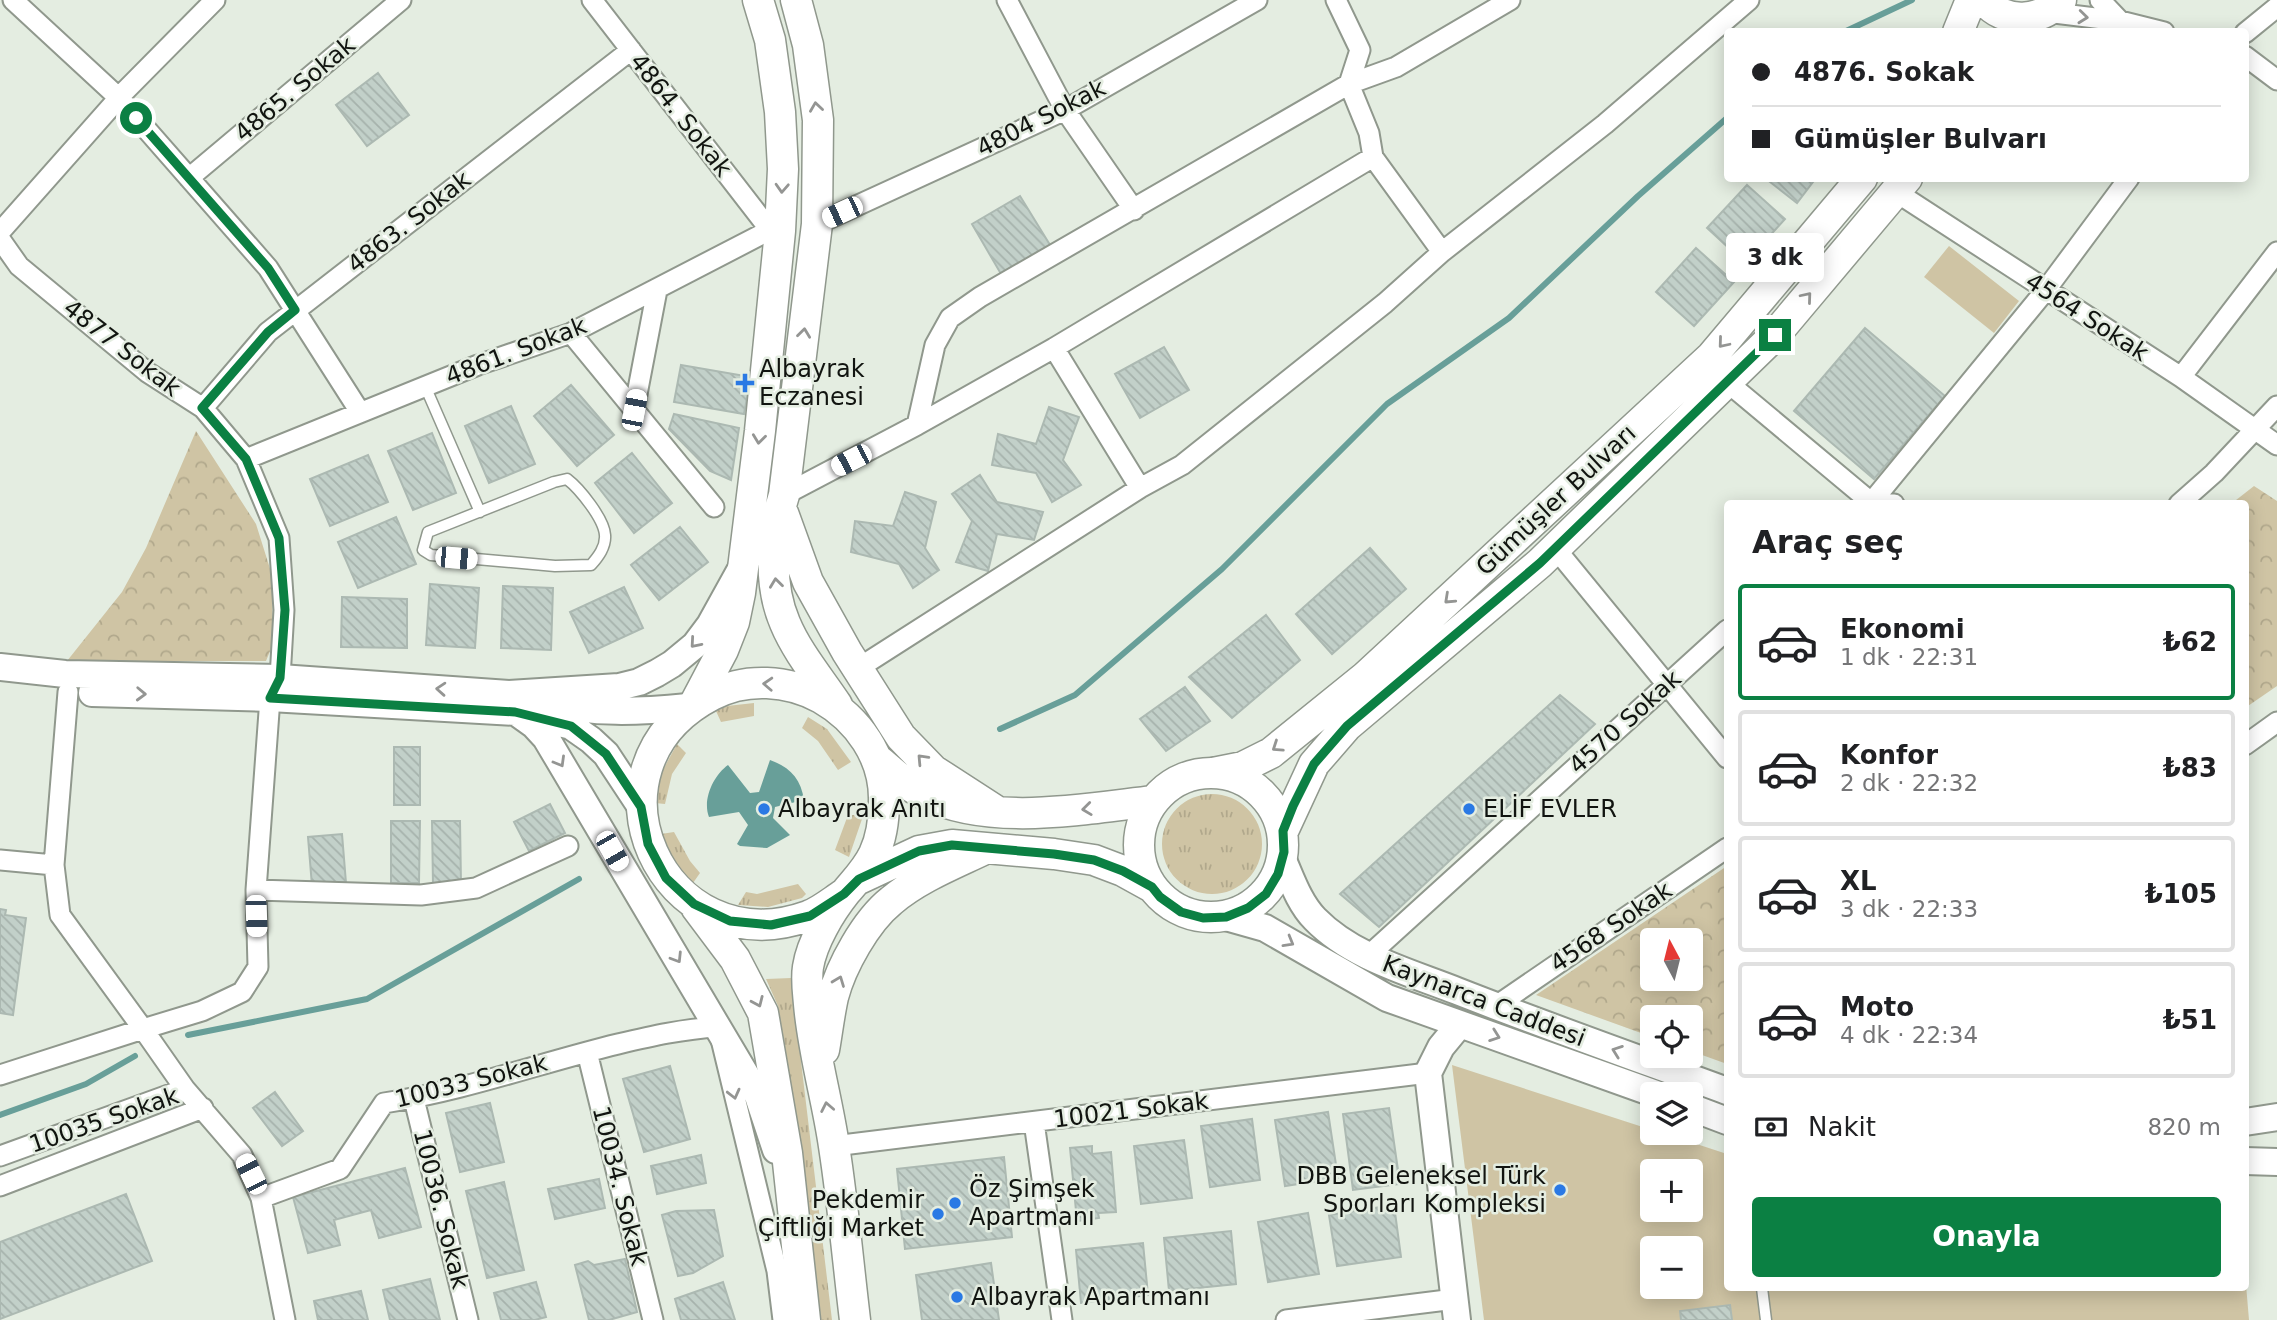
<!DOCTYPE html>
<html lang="tr">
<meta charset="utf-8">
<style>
:root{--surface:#fff;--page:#f2f2f2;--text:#202124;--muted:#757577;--line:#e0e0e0;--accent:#0b8043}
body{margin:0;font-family:"DejaVu Sans",sans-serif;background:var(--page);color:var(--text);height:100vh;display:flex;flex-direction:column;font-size:26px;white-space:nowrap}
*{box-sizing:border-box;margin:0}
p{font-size:23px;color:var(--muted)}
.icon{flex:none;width:38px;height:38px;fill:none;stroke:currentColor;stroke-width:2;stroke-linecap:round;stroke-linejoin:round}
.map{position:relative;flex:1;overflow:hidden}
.side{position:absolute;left:1724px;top:500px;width:525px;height:791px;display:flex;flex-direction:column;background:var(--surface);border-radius:7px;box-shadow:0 4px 18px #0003}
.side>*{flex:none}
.top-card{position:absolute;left:1724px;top:28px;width:525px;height:154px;border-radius:7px;box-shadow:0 4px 18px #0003;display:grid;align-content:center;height:154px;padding:0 28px;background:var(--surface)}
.needle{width:46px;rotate:353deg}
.buttons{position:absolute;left:1640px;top:928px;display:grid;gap:14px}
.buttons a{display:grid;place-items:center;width:63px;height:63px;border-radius:7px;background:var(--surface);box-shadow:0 4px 18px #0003;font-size:35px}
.end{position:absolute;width:32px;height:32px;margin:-16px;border:9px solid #0b8043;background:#fff;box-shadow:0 0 0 4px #fff}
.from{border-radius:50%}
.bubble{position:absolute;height:49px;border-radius:7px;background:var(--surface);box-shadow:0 4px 18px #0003;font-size:23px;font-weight:700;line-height:49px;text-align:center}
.car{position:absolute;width:21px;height:42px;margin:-21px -10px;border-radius:9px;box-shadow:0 0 5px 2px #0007;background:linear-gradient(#fff 24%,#345 0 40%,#fff 0 76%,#345 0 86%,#fff 0)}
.top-card b{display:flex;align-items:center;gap:24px;height:66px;font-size:26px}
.top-card b+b{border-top:2px solid var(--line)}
.top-card i{width:18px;height:18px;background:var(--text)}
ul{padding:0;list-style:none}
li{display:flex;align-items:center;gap:21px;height:116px;margin:0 14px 10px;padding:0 14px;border:4px solid var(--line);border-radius:7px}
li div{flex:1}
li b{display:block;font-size:26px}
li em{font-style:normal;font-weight:700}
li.active{border-color:var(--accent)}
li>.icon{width:63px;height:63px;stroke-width:1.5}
h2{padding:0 28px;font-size:32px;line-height:84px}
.pay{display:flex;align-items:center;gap:18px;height:77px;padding:0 28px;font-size:26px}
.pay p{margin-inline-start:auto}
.action{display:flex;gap:14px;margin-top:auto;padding:14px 28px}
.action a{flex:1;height:80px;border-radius:7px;background:var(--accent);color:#fff;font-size:28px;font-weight:700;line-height:80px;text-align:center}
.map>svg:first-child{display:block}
</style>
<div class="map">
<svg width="2277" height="1320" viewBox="0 0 2277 1320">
<defs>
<pattern id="grass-tufts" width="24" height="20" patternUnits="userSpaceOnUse" patternTransform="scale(1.75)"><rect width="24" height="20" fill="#cfc4a4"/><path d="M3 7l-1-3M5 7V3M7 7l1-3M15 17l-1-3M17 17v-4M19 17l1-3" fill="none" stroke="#b1a88c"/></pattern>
<pattern id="park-crowns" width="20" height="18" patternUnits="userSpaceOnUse" patternTransform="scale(1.75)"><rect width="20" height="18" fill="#cfc4a4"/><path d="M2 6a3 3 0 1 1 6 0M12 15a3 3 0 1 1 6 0" fill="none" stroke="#b1a88c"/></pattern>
<pattern id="building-back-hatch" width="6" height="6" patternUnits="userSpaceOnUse" patternTransform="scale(1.75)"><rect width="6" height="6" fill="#c2d0c9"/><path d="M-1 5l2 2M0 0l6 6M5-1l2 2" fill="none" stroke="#a6b2ac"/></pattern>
</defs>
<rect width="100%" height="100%" fill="#e4ede1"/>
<path fill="url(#grass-tufts)" d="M754,703V716L721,722L716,711L727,706Z
M808,717L827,729L851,762L838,770L818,741L802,728Z
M677,744L686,753L672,774L665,804L655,803L659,777Z
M1162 844a50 50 0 1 1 100 0a50 50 0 1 1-100 0Z
M848,815H857L862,819L849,857L835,850Z
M674,832L690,861L700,873L693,883C679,871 665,853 661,834Z
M798,884L806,894L802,898L768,907L738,905L746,892L757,894Z
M791,978L832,1320H821L778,1006L766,979Z"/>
<path fill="url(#park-crowns)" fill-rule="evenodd" d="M196,431L256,524L272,575L273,644L266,661H67L122,592L146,548Z
M2254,486L2277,501V686L2245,708V504H2231Z
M1727,866V1064L1691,1051L1690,1017H1652V1037L1536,995ZM1652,940H1690V978H1652Z"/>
<path fill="#cfc4a4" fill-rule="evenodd" d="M1949,246L2019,301L1994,333L1924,277Z
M1452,1065L1652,1130V1132H1660L1727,1154V1288H2245V1273L2249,1320H1484ZM1652,1171H1690V1209H1652ZM1652,1248H1690V1286H1652Z"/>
<path fill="#689f99" d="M770,760C790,767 801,779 804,800L775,807L773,818L790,835L767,848L740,846L737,844L748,825L739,812L709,817C702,799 714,775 728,765L750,793L759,792Z"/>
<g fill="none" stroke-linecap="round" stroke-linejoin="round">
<path stroke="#689f99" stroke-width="6" d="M1844,32L1912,0
M1000,729L1075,695L1222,569L1387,404L1509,318L1638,196L1727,118
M188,1035L367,999L579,879
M0,1115L86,1084L135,1056"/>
</g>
<path fill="url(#building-back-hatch)" stroke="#acb9b2" stroke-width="2" d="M378,73L409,115L367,146L336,105Z
M1765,178H1816L1797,203Z
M1747,185L1785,219L1745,263L1707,228Z
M1020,196L1050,245L1001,274L972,224Z
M1696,248L1734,282L1694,326L1656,292Z
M1865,328L1945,396L1874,479L1794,411Z
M1164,347L1189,390L1140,418L1115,374Z
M681,365L751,377L744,414L674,402Z
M571,385L614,435L577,466L534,416Z
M511,406L535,464L489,483L465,426Z
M1049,407L1079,417L1063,460L1081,485L1052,502L1036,473L992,465L998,434L1036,444Z
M674,414L739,428L731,480L710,471L669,429Z
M432,433L456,493L413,510L388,451Z
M632,453L672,503L634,533L595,483Z
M368,455L388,502L330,526L310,479Z
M980,475L997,502L1043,512L1034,540L997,534L988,571L956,562L972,521L952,494Z
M905,492L936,502L925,548L939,570L913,588L899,564L851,552L855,521L893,526Z
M396,517L416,564L358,588L338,542Z
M680,527L708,562L659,600L631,565Z
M1370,548L1406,589L1332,654L1296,614Z
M430,584L479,588L475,648L426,645Z
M503,586L553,588L551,650L501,648Z
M624,587L643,628L589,653L570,612Z
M342,597L407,599V648L341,647Z
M1266,615L1300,660L1232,718L1189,677Z
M1185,687L1210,721L1166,751L1140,719Z
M1560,695L1595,724L1379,927L1340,894Z
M394,747H420V805H394Z
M550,804L565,833L529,851L514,822Z
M391,821H420L419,883H391Z
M432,821H460L461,884L433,885Z
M342,834L346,883L312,886L308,837Z
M0,909L6,910L5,915L26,918L13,1015L0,1013Z
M670,1066L690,1139L644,1152L623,1079Z
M275,1092L303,1131L282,1146L253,1108Z
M490,1103L504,1162L460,1172L446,1113Z
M1389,1108L1400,1184L1353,1190L1343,1114Z
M1328,1112L1338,1178L1285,1186L1275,1120Z
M1252,1119L1260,1180L1210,1187L1201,1126Z
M1184,1140L1192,1198L1141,1204L1134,1146Z
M1092,1146V1154L1111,1152L1116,1212L1098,1213L1099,1218L1077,1221L1070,1148Z
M701,1155L706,1183L657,1194L651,1166Z
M1004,1157L1012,1237L905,1249L897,1169Z
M405,1168L421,1227L379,1238L371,1210L334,1220L340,1245L308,1253L293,1197Z
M599,1179L605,1208L555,1219L548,1189Z
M504,1182L524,1270L487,1278L466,1191Z
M126,1194L152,1261L0,1319V1242Z
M1394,1205L1401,1257L1337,1266L1329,1215Z
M714,1210L723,1256L693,1273L678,1276L662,1215L676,1211Z
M1308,1213L1319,1274L1268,1282L1258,1222Z
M1231,1231L1236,1284L1169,1291L1164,1238Z
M1143,1243L1148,1295L1081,1303L1076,1250Z
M625,1259L637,1312L609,1320H589L575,1265L588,1261L594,1265Z
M991,1263L999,1320H922L916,1275Z
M430,1279L440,1320H390L383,1290Z
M536,1282L546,1317L535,1320H501L494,1293Z
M723,1282L735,1320H681L675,1299Z
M361,1291L368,1320H318L314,1301Z
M1730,1305L1732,1320H1681L1680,1311Z"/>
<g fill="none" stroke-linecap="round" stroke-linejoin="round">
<g stroke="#90988d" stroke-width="13">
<path id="lane" d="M425,386L480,512
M567,479C580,489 604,519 605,535C606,547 598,557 591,565L555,566L431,555L423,550L428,532L554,482Z
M1762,1288L1766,1320"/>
</g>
<g stroke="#90988d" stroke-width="23">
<path id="street" d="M13,0L119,98L268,268L360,412
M592,0L770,230
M1007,0L1065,110L1134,210
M2100,0L2120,21
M2046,12L2120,21L2164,32
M2245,33L2277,7
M2245,56L2277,80
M1373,157L1442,252
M189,178L401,0
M1896,192L2181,377L2277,445
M817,224L1065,110L1257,0
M0,232L124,92L215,0
M0,239L19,266L147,372L203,408L246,459L279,538L284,610L280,678L270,698L256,890L258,967L242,992L202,1011L143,1029L60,915L54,865L68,692
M571,333L714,507
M1054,348L1140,488
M2181,377L2277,252
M1727,382L1872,503L1894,504
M203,408L268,332L631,50
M634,410L657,290
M917,425L935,345L950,318L980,297L1349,84L1396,67L1510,0
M246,459L478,365L571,333L770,230L780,231
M784,495L917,425L1054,348L1373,157L1369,133L1349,84L1360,50L1336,0
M1870,504L2045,291L2129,178
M2179,504L2214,473L2277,406
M1555,548L1727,758
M857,669L1140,488L1182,465L1385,303L1442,252L1605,124L1749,0
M2245,745L2277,722
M0,860L54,865
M256,890L421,895L476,888L568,846
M1368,956L1727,630
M1496,1006L1727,848
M587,1052L653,1320
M0,1075L143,1029L185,1089L242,1155L261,1198
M414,1099L468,1320
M1034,1122L1062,1320
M834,1146L1428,1073
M0,1156L185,1089
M0,1186L203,1108
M285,1320L261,1198L340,1169L384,1103C463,1091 540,1063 618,1044C652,1036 682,1029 718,1027L777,1271L783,1320
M1286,1320L1455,1299"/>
</g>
<g stroke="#90988d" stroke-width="30">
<path id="secondary" d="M0,667L65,674L280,678L509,694L619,687L639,682L657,673L672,664L695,645L710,625L741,569
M92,693L270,698L515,712L571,726L591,740L606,754L641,807
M544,702C595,714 637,712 688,707
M520,715L534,725L546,738L744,1072L758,1096L776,1150
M1282,858C1291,878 1299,903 1315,919C1352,957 1409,972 1457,991C1546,1026 1637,1058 1727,1091
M1226,917L1265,928L1387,998L1656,1094
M1690,1107L1727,1121
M2245,1122L2277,1117
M2245,1161L2277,1162
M1457,1320L1428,1073L1441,1047L1460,1024"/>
</g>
<g stroke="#90988d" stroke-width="33">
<path id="primary" d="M796,0L808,45L818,120L817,224L784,495C772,534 768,584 785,623C797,652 819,678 837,705
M1984,0C2005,25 2040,22 2061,0
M1958,32L1971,0
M783,513L808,582L847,652L901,737L933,770L998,812
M695,703L723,650L734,622L740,593L760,431L780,231L783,169L780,112L770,40L758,0
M877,759C892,772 906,785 924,794C991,827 1084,809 1154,801
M1139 845a72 72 0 1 1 144 0a72 72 0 1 1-144 0Z
M1213,773L1243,767L1271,753L1365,677L1712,356L1862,178
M1283,831L1314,764L1347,726L1540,563L1775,335L1907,178
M859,879L919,851L952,845L1054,854L1094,860L1123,871L1152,887
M844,894C833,901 820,912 808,916C663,968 571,768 712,695C746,677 788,680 821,698C858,719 885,757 884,801C884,818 882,837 874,854C867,869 856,880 846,892C830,912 812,942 808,967C806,979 808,992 809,1004C813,1052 827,1098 834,1146C843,1204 848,1262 855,1320
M696,907L735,959L763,1013L787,1153L805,1320
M824,1050C827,1033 829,1015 833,997C841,966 866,921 891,901C918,878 954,864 985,849"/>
</g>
<use href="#lane" stroke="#fff" stroke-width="10"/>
<use href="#street" stroke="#fff" stroke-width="19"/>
<use href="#secondary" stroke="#fff" stroke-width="26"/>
<use href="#primary" stroke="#fff" stroke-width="30"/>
</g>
<defs><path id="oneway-chevron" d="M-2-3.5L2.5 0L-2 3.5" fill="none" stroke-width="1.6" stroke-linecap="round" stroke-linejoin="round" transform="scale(1.75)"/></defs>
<g stroke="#949593">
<use href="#oneway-chevron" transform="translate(2083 17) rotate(6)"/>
<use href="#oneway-chevron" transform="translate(816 107) rotate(-98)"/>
<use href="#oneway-chevron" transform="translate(782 188) rotate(93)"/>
<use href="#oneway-chevron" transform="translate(1807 297) rotate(-50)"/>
<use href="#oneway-chevron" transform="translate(804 333) rotate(-83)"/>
<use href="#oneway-chevron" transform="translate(1723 343) rotate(130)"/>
<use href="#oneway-chevron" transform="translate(759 439) rotate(97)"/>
<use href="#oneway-chevron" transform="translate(776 583) rotate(-97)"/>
<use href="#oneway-chevron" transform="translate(1449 599) rotate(137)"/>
<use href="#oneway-chevron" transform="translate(695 643) rotate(131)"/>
<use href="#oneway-chevron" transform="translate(768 684) rotate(-177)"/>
<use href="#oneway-chevron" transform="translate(441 689) rotate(-176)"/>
<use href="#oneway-chevron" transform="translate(141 694) rotate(2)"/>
<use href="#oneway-chevron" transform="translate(1277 747) rotate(146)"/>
<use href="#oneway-chevron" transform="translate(922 759) rotate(-133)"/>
<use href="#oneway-chevron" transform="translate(560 762) rotate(60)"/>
<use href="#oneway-chevron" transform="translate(1087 809) rotate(173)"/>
<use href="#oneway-chevron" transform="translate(1289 942) rotate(30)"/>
<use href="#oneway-chevron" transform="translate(677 958) rotate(58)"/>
<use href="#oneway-chevron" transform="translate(839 981) rotate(-69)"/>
<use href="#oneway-chevron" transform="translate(758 1002) rotate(66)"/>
<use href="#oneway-chevron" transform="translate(1495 1036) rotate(20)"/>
<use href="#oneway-chevron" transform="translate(1617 1051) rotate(-160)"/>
<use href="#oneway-chevron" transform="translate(734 1094) rotate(76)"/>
<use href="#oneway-chevron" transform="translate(827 1107) rotate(-101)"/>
</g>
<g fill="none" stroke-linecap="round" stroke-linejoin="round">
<path stroke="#0b8043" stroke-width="9" d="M136,118L268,268L295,310L268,332L202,408L246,459L279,538L285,610L280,678L270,698L515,712L571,726L606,754L641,807L648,844L666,878L694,904L730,921L771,925L810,916L844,894L859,879L919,851L952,845L1054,854L1094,860L1123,871L1152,887L1160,897L1181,912L1203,918L1226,917L1248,908L1266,894L1278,874L1284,852L1283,831L1293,806L1314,764L1347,726L1540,563L1775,335"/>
</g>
<g fill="#2a79e4" stroke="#e4ede1" stroke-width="2.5">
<path d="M741.5 372.5h7v7h7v7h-7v7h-7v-7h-7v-7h7z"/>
<circle cx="764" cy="809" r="7"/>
<circle cx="1469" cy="809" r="7"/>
<circle cx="1560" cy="1190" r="7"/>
<circle cx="955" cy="1203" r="7"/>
<circle cx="938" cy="1214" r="7"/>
<circle cx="957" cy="1297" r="7"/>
</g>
<g text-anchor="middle" stroke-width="5" stroke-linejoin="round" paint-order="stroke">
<g font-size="24" fill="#111410" stroke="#e4ede1">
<text transform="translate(295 89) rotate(-40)" y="8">4865. Sokak</text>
<text transform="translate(681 115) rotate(52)" y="8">4864. Sokak</text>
<text transform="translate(1041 118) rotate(-27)" y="8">4804 Sokak</text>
<text transform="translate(409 222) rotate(-38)" y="8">4863. Sokak</text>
<text transform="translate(2087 317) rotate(33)" y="8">4564 Sokak</text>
<text transform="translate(122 348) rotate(38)" y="8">4877 Sokak</text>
<text transform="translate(516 351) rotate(-21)" y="8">4861. Sokak</text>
<text transform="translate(1556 500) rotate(-43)" y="8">Gümüşler Bulvarı</text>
<text transform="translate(1625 722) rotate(-42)" y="8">4570 Sokak</text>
<text transform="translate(1611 927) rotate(-34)" y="8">4568 Sokak</text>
<text transform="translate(1484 1001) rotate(21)" y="8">Kaynarca Caddesi</text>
<text transform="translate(471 1081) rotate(-14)" y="8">10033 Sokak</text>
<text transform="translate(1131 1110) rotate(-7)" y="8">10021 Sokak</text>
<text transform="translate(104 1120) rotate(-19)" y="8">10035 Sokak</text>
<text transform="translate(620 1186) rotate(76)" y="8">10034. Sokak</text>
<text transform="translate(441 1209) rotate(76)" y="8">10036. Sokak</text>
</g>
<g font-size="24" fill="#111410" stroke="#e4ede1" text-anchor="start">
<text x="759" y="377">Albayrak<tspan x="759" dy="28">Eczanesi</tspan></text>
<text x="778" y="817">Albayrak Anıtı</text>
<text x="1483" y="817">ELİF EVLER</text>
<text x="1546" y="1184" text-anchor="end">DBB Geleneksel Türk<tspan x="1546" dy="28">Sporları Kompleksi</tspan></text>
<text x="969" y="1197">Öz Şimşek<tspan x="969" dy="28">Apartmanı</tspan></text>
<text x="924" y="1208" text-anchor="end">Pekdemir<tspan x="924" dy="28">Çiftliği Market</tspan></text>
<text x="971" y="1305">Albayrak Apartmanı</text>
</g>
</g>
</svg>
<div class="buttons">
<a><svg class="needle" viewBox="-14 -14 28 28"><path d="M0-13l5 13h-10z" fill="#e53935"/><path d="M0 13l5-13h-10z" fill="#757577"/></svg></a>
<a><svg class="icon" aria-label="locate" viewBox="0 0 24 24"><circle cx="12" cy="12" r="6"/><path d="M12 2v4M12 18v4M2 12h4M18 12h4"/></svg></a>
<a><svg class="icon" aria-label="layers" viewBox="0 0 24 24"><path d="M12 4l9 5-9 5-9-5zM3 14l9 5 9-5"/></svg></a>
<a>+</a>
<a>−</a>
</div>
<i class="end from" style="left:136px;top:118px"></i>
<i class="end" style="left:1775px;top:335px"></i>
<div class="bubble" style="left:1726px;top:233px;width:98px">3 dk</div>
<i class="car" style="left:842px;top:212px;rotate:245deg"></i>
<i class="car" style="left:634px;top:410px;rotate:11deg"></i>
<i class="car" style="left:851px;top:460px;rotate:243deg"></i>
<i class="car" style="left:456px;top:558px;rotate:95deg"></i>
<i class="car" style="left:612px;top:851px;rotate:150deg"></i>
<i class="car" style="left:256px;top:916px;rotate:178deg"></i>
<i class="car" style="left:251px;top:1174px;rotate:334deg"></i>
<div class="top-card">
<b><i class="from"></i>4876. Sokak</b>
<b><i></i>Gümüşler Bulvarı</b>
</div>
<section class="side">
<h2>Araç seç</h2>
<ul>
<li class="active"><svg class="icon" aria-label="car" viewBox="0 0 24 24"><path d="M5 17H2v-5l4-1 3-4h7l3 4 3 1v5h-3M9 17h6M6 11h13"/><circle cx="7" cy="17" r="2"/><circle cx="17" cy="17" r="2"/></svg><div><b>Ekonomi</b><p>1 dk · 22:31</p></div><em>₺62</em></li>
<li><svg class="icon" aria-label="car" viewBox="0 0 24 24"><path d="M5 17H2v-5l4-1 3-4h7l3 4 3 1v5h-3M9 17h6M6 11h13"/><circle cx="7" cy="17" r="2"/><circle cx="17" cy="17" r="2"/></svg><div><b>Konfor</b><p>2 dk · 22:32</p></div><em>₺83</em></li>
<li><svg class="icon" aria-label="car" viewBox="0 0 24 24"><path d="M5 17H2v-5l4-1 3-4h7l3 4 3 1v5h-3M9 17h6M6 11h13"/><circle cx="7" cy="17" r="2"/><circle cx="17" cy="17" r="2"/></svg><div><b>XL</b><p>3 dk · 22:33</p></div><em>₺105</em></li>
<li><svg class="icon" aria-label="car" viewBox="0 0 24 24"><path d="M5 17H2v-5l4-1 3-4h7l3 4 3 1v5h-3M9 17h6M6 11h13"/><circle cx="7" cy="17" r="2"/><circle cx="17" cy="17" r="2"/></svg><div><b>Moto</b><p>4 dk · 22:34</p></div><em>₺51</em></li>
</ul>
<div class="pay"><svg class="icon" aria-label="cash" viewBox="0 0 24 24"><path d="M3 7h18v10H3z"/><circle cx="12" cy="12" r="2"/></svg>Nakit<p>820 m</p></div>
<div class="action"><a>Onayla</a></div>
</section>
</div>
